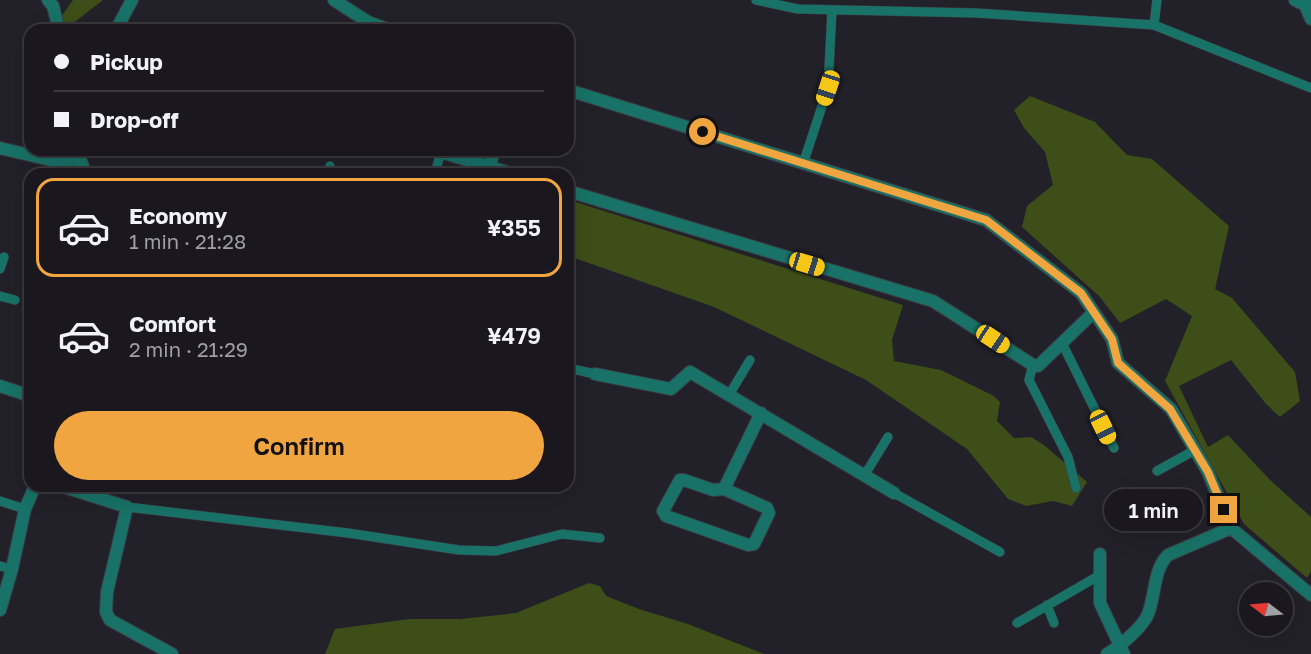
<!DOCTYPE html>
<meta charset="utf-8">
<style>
:root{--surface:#1a181e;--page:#232127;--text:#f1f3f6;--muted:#9fa0a4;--line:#38373c;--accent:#f1a540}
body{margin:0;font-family:"Golos Text",sans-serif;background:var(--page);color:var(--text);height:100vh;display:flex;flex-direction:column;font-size:22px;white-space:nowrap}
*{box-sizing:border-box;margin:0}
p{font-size:20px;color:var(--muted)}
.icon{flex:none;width:33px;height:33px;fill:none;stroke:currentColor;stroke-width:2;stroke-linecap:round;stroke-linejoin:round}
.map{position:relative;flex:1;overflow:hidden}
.side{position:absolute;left:24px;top:168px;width:550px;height:324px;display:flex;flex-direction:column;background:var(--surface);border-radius:18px;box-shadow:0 6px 24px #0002,0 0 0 2px var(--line)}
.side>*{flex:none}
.guide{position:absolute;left:24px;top:24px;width:550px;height:132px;border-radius:18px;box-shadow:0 6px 24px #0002,0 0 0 2px var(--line);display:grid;align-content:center;height:132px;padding:0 30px;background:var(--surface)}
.needle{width:39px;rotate:286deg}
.buttons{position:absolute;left:1239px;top:582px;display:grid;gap:12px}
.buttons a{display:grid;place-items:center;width:54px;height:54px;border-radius:50%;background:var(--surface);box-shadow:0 6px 24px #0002,0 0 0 2px var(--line);font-size:30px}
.end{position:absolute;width:27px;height:27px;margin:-14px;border:8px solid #f1a540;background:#111;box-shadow:0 0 0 3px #111}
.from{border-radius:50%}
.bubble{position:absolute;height:42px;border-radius:21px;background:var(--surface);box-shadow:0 6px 24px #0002,0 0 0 2px var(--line);font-size:20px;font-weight:600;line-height:42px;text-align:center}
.car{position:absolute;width:18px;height:36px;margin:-18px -9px;border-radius:8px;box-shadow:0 0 4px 2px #0007;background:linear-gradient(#f5c518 24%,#345 0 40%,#f5c518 0 76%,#345 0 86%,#f5c518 0)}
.guide b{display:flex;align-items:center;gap:21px;height:57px;font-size:22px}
.guide b+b{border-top:2px solid var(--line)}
.guide i{width:15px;height:15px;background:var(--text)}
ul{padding:10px 0 0;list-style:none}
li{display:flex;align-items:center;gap:18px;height:99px;margin:0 12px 9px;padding:0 18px;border:3px solid transparent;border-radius:18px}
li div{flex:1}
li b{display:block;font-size:22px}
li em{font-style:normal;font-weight:600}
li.on{border-color:var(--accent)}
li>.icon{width:54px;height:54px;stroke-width:1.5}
.action{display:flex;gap:12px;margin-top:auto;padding:12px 30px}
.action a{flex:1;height:69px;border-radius:36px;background:var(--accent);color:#111;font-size:24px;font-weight:600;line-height:69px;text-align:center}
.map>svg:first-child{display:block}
</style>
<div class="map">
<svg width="1311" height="654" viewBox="0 0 1311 654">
<rect width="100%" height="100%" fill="#222028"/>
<path fill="#3d4e18" d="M73,0H103L67,28L59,20Z
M1030,96L1095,122L1127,155L1152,159L1229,226L1215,289L1232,298L1295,372L1300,401L1280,417L1266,404L1231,360L1179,386L1208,447L1228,435L1270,480L1311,517V571L1307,578L1244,524L1165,381L1192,316L1166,299L1120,323L1099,296L1022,227L1027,206L1053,185L1045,152L1024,128L1014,110Z
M569,200L903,305L892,340L894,361L941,370L994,396L1000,402L997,421L1014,438L1031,437L1044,445L1087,482L1072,506L1053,501L1026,506L1008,499L967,449L866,380L714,307L569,256Z
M589,583L600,586L606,596L639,609L688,624L764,654H325L335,629L409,619H461L516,613Z"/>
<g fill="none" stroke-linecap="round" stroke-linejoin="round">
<g stroke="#3c3a42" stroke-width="10">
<path id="lane" d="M756,0L798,9L976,13L1154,25L1157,0
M1154,25L1311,88
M803,164L828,88L832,10
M435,173L441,152
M328,174L330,166
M0,269L4,257
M0,296L15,300
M1062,343L1114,448
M1033,365L1029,380L1068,457L1076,488
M568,368L595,374
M729,395L750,360
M1157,471L1195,450
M864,476L888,437
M894,493L1000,552
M0,501L25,509
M127,507L348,533L459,550L496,551L562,534L600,538
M0,566L12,569
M1047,605L1054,623
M1017,623L1100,575"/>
</g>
<g stroke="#3c3a42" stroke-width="14">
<path id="street" d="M48,0L53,6L59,30
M334,0L368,22L364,30
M1295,0L1305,5H1311
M1305,5L1311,19
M368,22L390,30
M116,30L132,0
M568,90L986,220L1081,293L1112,339L1118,363L1171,409L1208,472L1231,528L1311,595
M0,148L55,161L80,159
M80,150V159L86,174
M434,150L513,174
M489,167L495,150
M568,191L933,301L1033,365L1038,366L1093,313
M595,374L671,389L690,372L894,493
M0,386L30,396
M61,486L127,507L107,592L106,612L110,620L172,654
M724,489L713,490L684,480H680L663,511L666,516L748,545L754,544L769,513L767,508L724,489L761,413
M1100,554V603L1124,654
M0,610L12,569L25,509L35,486
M1107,654C1119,647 1143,627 1148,614C1156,594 1153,570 1168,555L1231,528"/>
</g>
<use href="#lane" stroke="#187267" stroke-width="9"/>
<use href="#street" stroke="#187267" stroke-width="12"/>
</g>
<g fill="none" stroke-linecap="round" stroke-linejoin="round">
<path stroke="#f1a540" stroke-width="8" d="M703,132L986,220L1081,293L1112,339L1118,363L1170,409L1208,472L1224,510"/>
</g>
</svg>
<div class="buttons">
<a><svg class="needle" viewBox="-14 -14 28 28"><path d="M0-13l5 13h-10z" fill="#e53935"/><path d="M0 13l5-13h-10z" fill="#9fa0a4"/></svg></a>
</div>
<i class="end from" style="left:703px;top:132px"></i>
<i class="end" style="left:1224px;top:510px"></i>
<div class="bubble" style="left:1104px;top:489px;width:99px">1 min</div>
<i class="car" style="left:828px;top:88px;rotate:198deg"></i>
<i class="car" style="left:807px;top:264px;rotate:107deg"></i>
<i class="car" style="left:993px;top:339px;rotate:123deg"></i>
<i class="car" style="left:1103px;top:427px;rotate:154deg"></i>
<div class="guide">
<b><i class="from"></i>Pickup</b>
<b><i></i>Drop-off</b>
</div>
<section class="side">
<ul>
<li class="on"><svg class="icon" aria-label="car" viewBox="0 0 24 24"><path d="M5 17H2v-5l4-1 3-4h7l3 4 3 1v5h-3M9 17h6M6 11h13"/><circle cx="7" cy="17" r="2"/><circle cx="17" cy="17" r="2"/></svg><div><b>Economy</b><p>1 min · 21:28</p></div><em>¥355</em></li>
<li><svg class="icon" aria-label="car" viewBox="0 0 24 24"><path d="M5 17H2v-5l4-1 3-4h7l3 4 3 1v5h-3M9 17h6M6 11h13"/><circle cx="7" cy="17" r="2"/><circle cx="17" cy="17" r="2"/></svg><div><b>Comfort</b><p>2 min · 21:29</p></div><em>¥479</em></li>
</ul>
<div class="action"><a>Confirm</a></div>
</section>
</div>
